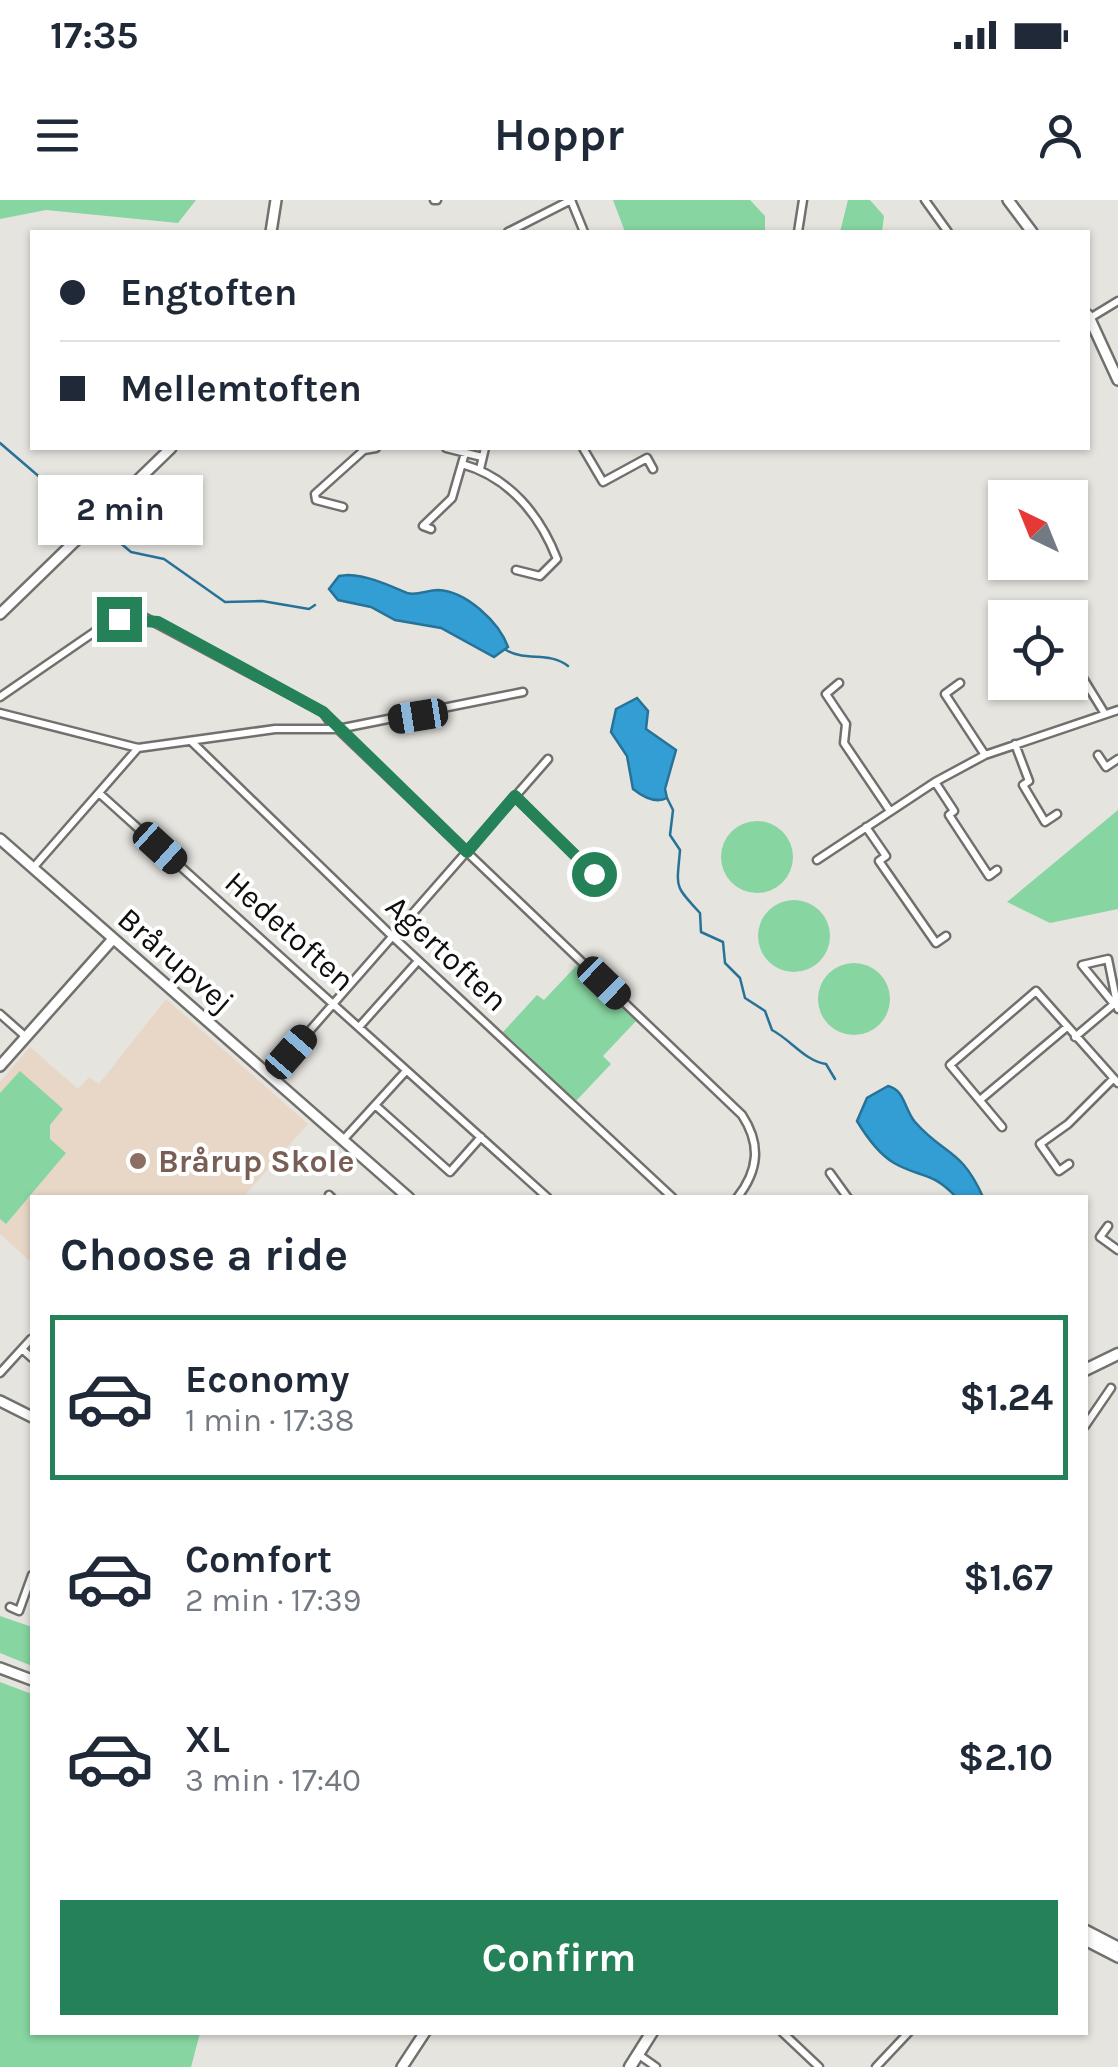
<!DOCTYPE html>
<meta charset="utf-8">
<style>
:root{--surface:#fff;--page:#f6f6f7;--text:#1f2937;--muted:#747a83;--line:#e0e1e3;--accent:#258258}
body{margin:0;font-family:Karla,sans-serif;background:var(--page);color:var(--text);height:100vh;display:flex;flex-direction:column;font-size:38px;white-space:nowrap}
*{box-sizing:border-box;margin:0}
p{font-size:32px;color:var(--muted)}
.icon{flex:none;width:55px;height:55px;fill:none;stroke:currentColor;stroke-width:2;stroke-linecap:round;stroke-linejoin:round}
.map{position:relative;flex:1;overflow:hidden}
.drawer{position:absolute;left:30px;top:995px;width:1058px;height:840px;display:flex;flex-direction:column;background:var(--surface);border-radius:0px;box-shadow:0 2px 8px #0004}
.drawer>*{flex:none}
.guide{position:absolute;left:30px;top:30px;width:1060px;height:220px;border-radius:0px;box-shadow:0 2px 8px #0004;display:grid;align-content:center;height:220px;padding:0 30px;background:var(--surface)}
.needle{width:65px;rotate:317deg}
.buttons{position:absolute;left:988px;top:280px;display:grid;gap:20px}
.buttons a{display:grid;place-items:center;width:100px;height:100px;border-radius:0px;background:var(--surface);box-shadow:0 2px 8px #0004;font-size:50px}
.end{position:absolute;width:45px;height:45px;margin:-22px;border:12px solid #258258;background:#fff;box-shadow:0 0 0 5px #fff}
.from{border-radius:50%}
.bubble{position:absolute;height:70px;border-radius:0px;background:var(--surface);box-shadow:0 2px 8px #0004;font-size:32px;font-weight:700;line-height:70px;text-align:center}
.car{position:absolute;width:30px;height:60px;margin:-30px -15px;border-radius:12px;box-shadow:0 0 8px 2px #0007;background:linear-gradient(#222 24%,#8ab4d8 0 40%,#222 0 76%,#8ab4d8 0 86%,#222 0)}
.guide b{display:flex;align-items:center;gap:35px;height:95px;font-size:38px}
.guide b+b{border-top:2px solid var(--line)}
.guide i{width:25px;height:25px;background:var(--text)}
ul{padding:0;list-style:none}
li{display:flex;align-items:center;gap:30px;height:165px;margin:0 20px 15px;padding:0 10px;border:5px solid transparent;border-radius:0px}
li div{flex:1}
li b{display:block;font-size:38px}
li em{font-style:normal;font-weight:700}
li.on{border-color:var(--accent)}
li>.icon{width:90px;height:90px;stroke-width:1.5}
h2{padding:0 30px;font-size:45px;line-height:120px}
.primary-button{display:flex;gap:20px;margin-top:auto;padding:20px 30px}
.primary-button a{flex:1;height:115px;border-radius:0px;background:var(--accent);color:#fff;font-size:40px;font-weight:700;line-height:115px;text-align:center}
.status{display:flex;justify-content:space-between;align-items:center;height:70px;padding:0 50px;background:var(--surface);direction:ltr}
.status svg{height:28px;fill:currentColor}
header{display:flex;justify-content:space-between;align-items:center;height:130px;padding:0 30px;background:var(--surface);font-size:45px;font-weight:700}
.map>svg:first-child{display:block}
</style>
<div class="status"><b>17:35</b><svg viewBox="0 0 49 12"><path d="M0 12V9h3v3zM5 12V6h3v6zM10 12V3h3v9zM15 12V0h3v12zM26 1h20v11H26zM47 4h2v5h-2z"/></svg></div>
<header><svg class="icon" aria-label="menu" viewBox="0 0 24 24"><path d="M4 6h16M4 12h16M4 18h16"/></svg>Hoppr<svg class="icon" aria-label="person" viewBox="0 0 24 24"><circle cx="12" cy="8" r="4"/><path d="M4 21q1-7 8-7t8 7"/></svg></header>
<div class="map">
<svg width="1118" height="1867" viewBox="0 0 1118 1867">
<rect width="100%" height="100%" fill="#e6e4df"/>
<path fill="#e8d7c6" d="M166,799L308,924L243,997L32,998V1063L0,1034V882L30,847L78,889L89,877L99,884Z"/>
<path fill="#87d5a1" d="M0,0H196L178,23L46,10L0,19Z
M613,0H750L765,16V32H625Z
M848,0H870L884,16L882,32H840Z
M1118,610V709L1050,723L1007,702Z
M721 657a36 36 0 1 1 72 0a36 36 0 1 1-72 0Z
M758 736a36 36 0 1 1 72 0a36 36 0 1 1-72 0Z
M818 799a36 36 0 1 1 72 0a36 36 0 1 1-72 0Z
M577,765L636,821L603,856L611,864L576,901L503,832L537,795L544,800Z
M20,871L63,909L50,925V939L66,953L6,1024L0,1019V893Z
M0,1416L32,1427V1466L0,1453Z
M0,1482L32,1494V1832L200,1833L191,1867H0Z"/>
<path fill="#329ed4" stroke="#277398" stroke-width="2.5" d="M348,375C370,376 388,385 407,393C417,396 427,390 438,390C466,391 499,422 508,447L494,457L441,428L395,420L371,407L338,400L329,389L339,376Z
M637,498L648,511L646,529L676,550L665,589L667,598C655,604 643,597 633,589L627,556L611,532L616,509Z
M888,886C905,890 904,909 915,922C945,956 961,948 983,997H956C932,971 920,978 894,963C879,954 866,936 857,921L867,898Z"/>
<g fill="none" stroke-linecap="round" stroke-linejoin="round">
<path stroke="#277398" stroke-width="2.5" d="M0,243L78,310
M112,336L131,352L164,359L225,402L262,401L309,409L315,405
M506,450C526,462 549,451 568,466
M667,598L673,610L670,635L680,650C677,688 673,684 700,713L701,732L723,742L725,763L740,778L745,798L765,811L772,830C791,840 805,861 826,864L835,879"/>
<g stroke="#72706c" stroke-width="11">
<path id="street" d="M434,0H437
M571,0L584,32
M925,0L948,32
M508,32L571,0
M798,32L803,0
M1090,118L1118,101
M446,248L482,257
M583,248L603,282L647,258L653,269
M462,264C509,277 540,315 557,359L540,376L516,370
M480,269L485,248
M343,307L316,300L315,294L364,250L376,248
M431,329L423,326L452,298L465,253
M1070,457L1105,514
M839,483L826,494L846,524L844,543L890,611
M960,483L945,494L985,555
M0,497L106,424L146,418L323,512L333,526
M0,513L138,548L275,529H338L523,492
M338,529L742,915C761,944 759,970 737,998
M192,542L392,736L673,998
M1015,544L1029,581L1023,585L1045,622L1057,614
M1098,555L1106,567L1118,559
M935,582L954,611L949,615L989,676L997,670
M99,593L548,998
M515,597L595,674
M866,627L886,656L879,661L936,743L946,736
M817,660L935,582L985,555L1118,510
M33,668L138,548
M0,814L26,837
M359,827L418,761
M1075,837L1114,804L1082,765L1108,759L1118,809
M270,876L548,559
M980,900L1067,827
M375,905L450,972L481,937
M1002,927L950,865L1036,791L1118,883
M343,940L406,871
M1069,964L1059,971L1040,944L1068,924L1113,879
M830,973L848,998
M329,995L332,998
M1108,1026L1100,1037L1118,1050
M22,1149L32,1158
M0,1173L31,1139
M1085,1226L1111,1188
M10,1407L19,1411L32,1375
M782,1832L819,1867
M639,1855L656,1867
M876,1867L909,1832"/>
</g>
<g stroke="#72706c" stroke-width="14">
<path id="secondary" d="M1008,0L1032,32
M271,32L276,0
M1088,115L1118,180
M0,414L171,248
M0,639L409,998
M0,866L113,739
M0,1201L32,1217
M0,1468L32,1480
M1085,1730L1118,1747
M1085,1740L1118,1757
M402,1867L425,1832"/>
</g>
<g stroke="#72706c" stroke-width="15">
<path id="primary" d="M1085,1170L1118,1154
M630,1867L652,1832"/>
</g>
<use href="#street" stroke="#fff" stroke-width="6"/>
<use href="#secondary" stroke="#fff" stroke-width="9"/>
<use href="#primary" stroke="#fff" stroke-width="10"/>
</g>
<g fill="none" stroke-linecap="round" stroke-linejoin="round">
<path stroke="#258258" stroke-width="12" d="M119,419L158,422L323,512L467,652L515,596L594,674"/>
</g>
<circle fill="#8d6e63" stroke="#fff" stroke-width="4" cx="138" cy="961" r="10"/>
<g text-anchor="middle" stroke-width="8" stroke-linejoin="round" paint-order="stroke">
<g font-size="32" fill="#0e0e0c" stroke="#fff">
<text transform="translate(290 731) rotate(42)" y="11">Hedetoften</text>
<text transform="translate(447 753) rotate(43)" y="11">Agertoften</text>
<text transform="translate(176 760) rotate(41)" y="11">Brårupvej</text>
</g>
<g font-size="32" font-weight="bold" fill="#785e54" stroke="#fff" text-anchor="start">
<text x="158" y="972">Brårup Skole</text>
</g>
</g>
</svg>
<div class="buttons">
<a><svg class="needle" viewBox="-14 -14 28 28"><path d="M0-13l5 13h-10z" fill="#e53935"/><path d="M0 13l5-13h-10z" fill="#747a83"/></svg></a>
<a><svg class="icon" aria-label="locate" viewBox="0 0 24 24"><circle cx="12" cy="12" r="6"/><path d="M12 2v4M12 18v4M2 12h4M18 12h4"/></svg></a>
</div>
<i class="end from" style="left:594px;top:674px"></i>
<i class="end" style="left:119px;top:419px"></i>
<div class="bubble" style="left:38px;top:275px;width:165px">2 min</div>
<i class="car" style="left:418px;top:516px;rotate:261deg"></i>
<i class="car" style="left:160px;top:648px;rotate:132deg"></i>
<i class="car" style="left:604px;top:783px;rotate:134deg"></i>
<i class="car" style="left:291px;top:852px;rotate:41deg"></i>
<div class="guide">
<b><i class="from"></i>Engtoften</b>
<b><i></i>Mellemtoften</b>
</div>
<section class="drawer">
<h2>Choose a ride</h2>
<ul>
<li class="on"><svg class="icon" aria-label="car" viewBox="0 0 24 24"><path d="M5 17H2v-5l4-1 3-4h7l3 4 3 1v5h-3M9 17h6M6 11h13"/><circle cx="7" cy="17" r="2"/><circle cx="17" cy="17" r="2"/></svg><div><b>Economy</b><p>1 min · 17:38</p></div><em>$1.24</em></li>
<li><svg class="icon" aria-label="car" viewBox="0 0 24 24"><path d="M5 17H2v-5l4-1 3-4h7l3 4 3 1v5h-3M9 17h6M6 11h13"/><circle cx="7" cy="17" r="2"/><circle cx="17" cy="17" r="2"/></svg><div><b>Comfort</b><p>2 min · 17:39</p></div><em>$1.67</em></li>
<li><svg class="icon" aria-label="car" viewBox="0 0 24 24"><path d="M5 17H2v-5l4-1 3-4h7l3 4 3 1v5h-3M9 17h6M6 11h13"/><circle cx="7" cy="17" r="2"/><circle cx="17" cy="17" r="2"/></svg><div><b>XL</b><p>3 min · 17:40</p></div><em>$2.10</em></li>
</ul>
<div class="primary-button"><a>Confirm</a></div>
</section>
</div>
